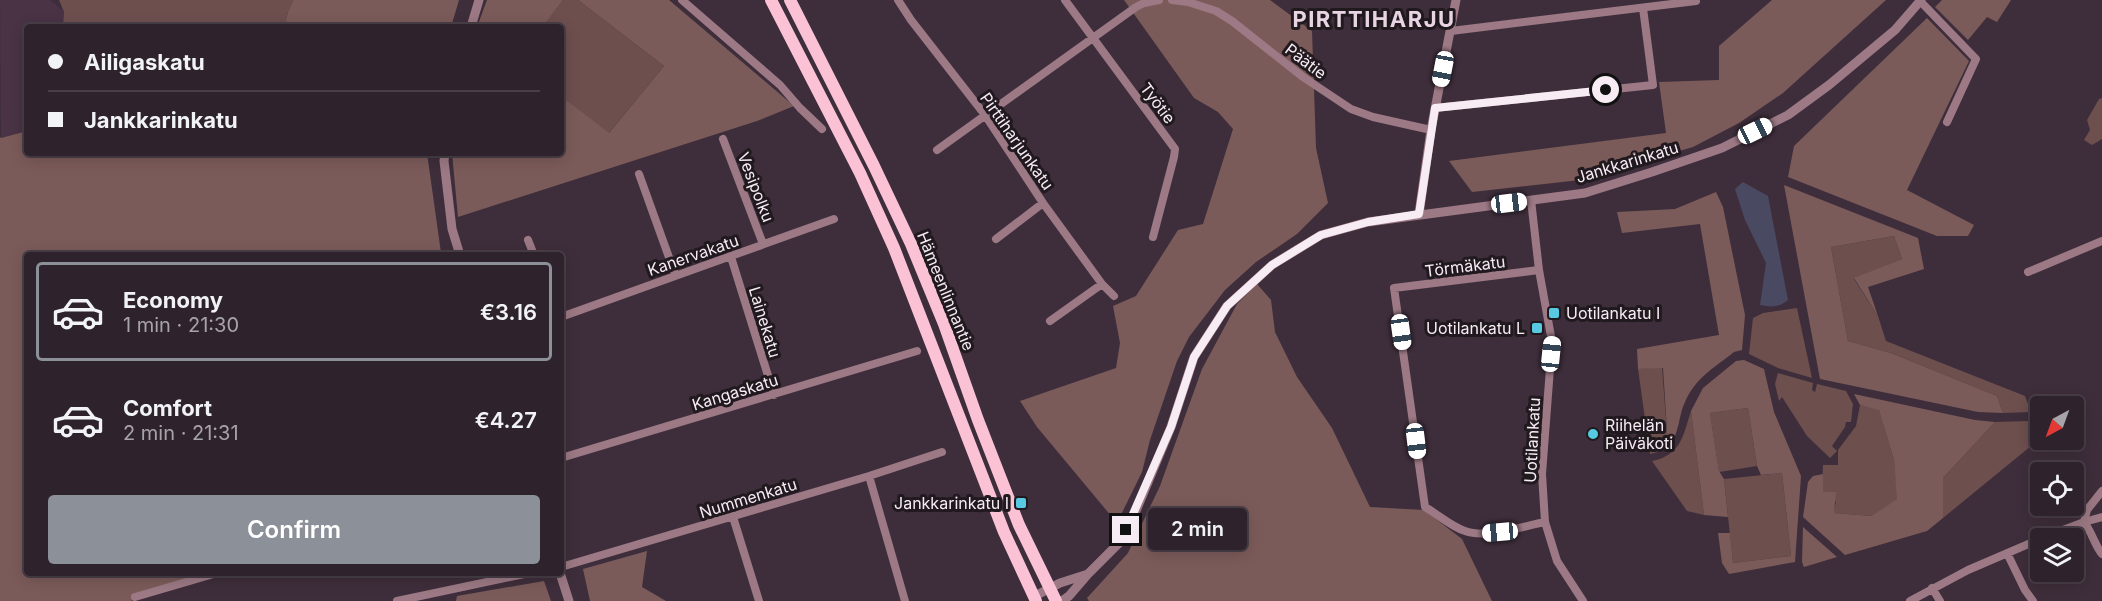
<!DOCTYPE html>
<meta charset="utf-8">
<style>
:root{--surface:#2e222c;--page:#362a34;--text:#f1f3f6;--muted:#a7a4a9;--line:#493f48;--accent:#8c9099}
body{margin:0;font-family:Inter,sans-serif;background:var(--page);color:var(--text);height:100vh;display:flex;flex-direction:column;font-size:22px;white-space:nowrap}
*{box-sizing:border-box;margin:0}
p{font-size:20px;color:var(--muted)}
.icon{flex:none;width:33px;height:33px;fill:none;stroke:currentColor;stroke-width:2;stroke-linecap:round;stroke-linejoin:round}
.map{position:relative;flex:1;overflow:hidden}
.panel{position:absolute;left:24px;top:252px;width:540px;height:324px;display:flex;flex-direction:column;background:var(--surface);border-radius:6px;box-shadow:0 3px 15px #0003,0 0 0 2px var(--line)}
.panel>*{flex:none}
.hud{position:absolute;left:24px;top:24px;width:540px;height:132px;border-radius:6px;box-shadow:0 3px 15px #0003,0 0 0 2px var(--line);display:grid;align-content:center;height:132px;padding:0 24px;background:var(--surface)}
.needle{width:39px;rotate:221deg}
.buttons{position:absolute;left:2030px;top:396px;display:grid;gap:12px}
.buttons a{display:grid;place-items:center;width:54px;height:54px;border-radius:6px;background:var(--surface);box-shadow:0 3px 15px #0003,0 0 0 2px var(--line);font-size:30px}
.end{position:absolute;width:27px;height:27px;margin:-14px;border:8px solid #f7ecf4;background:#111;box-shadow:0 0 0 3px #111}
.from{border-radius:50%}
.bubble{position:absolute;height:42px;border-radius:6px;background:var(--surface);box-shadow:0 3px 15px #0003,0 0 0 2px var(--line);font-size:20px;font-weight:600;line-height:42px;text-align:center}
.car{position:absolute;width:18px;height:36px;margin:-18px -9px;border-radius:8px;box-shadow:0 0 4px 2px #0007;background:linear-gradient(#fff 24%,#345 0 40%,#fff 0 76%,#345 0 86%,#fff 0)}
.hud b{display:flex;align-items:center;gap:21px;height:57px;font-size:22px}
.hud b+b{border-top:2px solid var(--line)}
.hud i{width:15px;height:15px;background:var(--text)}
ul{padding:10px 0 0;list-style:none}
li{display:flex;align-items:center;gap:18px;height:99px;margin:0 12px 9px;padding:0 12px;border:3px solid transparent;border-radius:6px}
li div{flex:1}
li b{display:block;font-size:22px}
li em{font-style:normal;font-weight:600}
li.selected{border-color:var(--accent)}
li>.icon{width:54px;height:54px;stroke-width:1.5}
.cta{display:flex;gap:12px;margin-top:auto;padding:12px 24px}
.cta a{flex:1;height:69px;border-radius:6px;background:var(--accent);color:#fff;font-size:24px;font-weight:600;line-height:69px;text-align:center}
.map>svg:first-child{display:block}
</style>
<div class="map">
<svg width="2102" height="601" viewBox="0 0 2102 601">
<rect width="100%" height="100%" fill="#3e2e3b"/>
<path fill="#493345" d="M0,0H50L64,12L63,27H27V131L1,138Z"/>
<path fill="#6d4f4e" d="M59,0H293L288,12L284,27H63L64,12Z
M563,0H578L664,66L608,134L561,96V27H543Z
M2102,98V139L2092,145L2084,140L2090,130L2087,120L2099,99Z
M1894,236L1902,259L1854,279L1878,316L1886,341L2025,396L2031,412L2003,413L1997,396L1891,353L1848,341L1831,247Z
M1797,308L1812,378L1778,368L1749,354L1753,318L1763,313Z
M1662,367L1668,446L1662,451L1650,454L1638,369Z
M1778,373L1813,383L1812,390L1815,392L1817,384L1846,391L1853,404L1851,422H1846L1845,427L1832,446L1837,451L1830,458L1807,436L1782,397L1779,401L1775,384Z
M1860,405L1879,409L1894,460L1898,499L1871,516L1833,513L1836,502L1822,492L1823,465H1838V450L1856,426Z
M1748,408L1757,466L1719,472L1710,413Z
M1691,411L1704,515L1687,511L1652,461C1681,455 1683,436 1691,411Z
M2028,421L2031,446L1943,518V478L1995,422Z
M1782,473L1791,556L1733,563L1724,479Z"/>
<path fill="#7b5b5a" d="M293,0H459L451,27H284L288,12Z
M487,0H563L543,27H477Z
M578,0H669L794,106L757,121L458,217L452,153H561V96L609,133L664,66Z
M1124,0H1270L1312,31L1316,148L1328,203L1297,234L1256,262L1225,290L1189,337L1177,361L1150,440L1142,472L1117,523L1037,427L1020,401L1116,368L1120,343L1113,306L1136,296L1178,230L1203,224L1233,129L1218,112L1194,98Z
M1772,0H1886L1783,93L1739,123L1693,147L1580,180L1472,192L1449,161L1666,133L1659,82L1719,80V46Z
M1942,0H2011L1997,22L1987,17L1968,40L1935,7Z
M1927,18L1969,61L1907,190L1974,225L1968,236H1937L1788,177L1794,146Z
M27,131V153H427L441,253L434,255H27V573H197L198,575L132,598V601H0V137L1,138Z
M1784,185L1918,238L1924,269L1868,287L1878,316L1854,278L1902,259L1894,236L1831,247L1848,341L1891,353L1997,396L2003,413L1978,412L1820,379Z
M1716,192L1723,207L1745,315L1742,350L1734,352C1714,368 1696,377 1685,402C1678,416 1680,435 1668,446L1663,368L1638,369L1637,349L1719,335L1700,224L1622,233L1617,212L1675,209Z
M1257,284L1271,300L1275,332L1297,377L1332,428L1370,507L1424,510L1462,539L1492,601H1089L1087,598L1128,553L1160,486L1202,369L1237,304Z
M1744,360L1764,369L1774,412L1801,476L1795,562L1729,574L1722,563L1718,533H1730L1733,563L1791,556L1782,473L1761,475L1757,466L1748,408L1710,413L1719,471L1724,479L1728,517L1704,515L1691,411L1703,388L1736,361Z
M1854,394L1975,420L1995,422L1943,478V518L1927,531L1845,555L1803,517L1808,482L1813,476L1823,474V492H1836L1834,513L1871,516L1897,499L1894,460L1879,410L1860,405Z
M1803,527L1837,557L1804,567L1802,562Z
M647,551L642,587L666,601H590L583,569Z
M544,581L551,601H456L457,596Z"/>
<path fill="#4a4962" d="M1743,182L1768,196L1788,300C1778,308 1771,307 1760,305L1766,263L1745,220L1735,189Z"/>
<g fill="none" stroke-linecap="round" stroke-linejoin="round">
<path stroke="#9c7984" stroke-width="8" d="M682,0L780,85L800,108L822,129
M898,0L911,20L985,115L1043,203L1102,284L1114,296
M1065,0L1175,149L1174,157L1153,237
M1172,0L1188,2L1216,11L1232,21L1303,77L1351,109L1373,117L1431,130
M1920,1L1976,59L1947,122
M1451,31L1696,1
M1435,108L1653,85L1643,8
M723,139L763,244
M937,150L1136,7L1144,3L1159,0
M639,174L675,274
M1531,200L1539,270L1552,342L1542,474L1545,522L1557,561L1583,601
M996,239L1043,203
M528,240L534,255
M731,257L774,395
M1539,270L1394,288L1425,507C1437,514 1452,527 1465,531C1487,539 1523,526 1545,522
M2028,272L2102,241
M561,317L834,219
M1050,321L1102,284
M561,458L917,351
M869,476L905,601
M733,517L759,601
M2084,522C2092,532 2094,544 2102,554
M2084,522L2087,510L2102,491
M2042,538L2084,522L2102,517
M2007,553L2025,590L2033,601
M561,567L869,476L942,452
M1932,588L1940,601
M135,597L217,573
M397,601L529,573
M1910,601L1968,570L2040,539"/>
<path stroke="#9c7984" stroke-width="9" d="M471,27L479,0
M445,153L444,161L452,229L460,255
M1419,214L1431,130L1456,0
M560,573L569,601
M1033,597L1060,583L1088,574
M1062,601L1069,596L1088,574L1119,543L1133,518L1171,427L1194,357L1227,306L1272,265L1321,235L1368,222L1585,193L1652,172L1722,148L1788,115L1829,85L1895,30L1921,0"/>
<path stroke="#fbc2d5" stroke-width="12" d="M771,0L860,173L894,248L1004,532L1036,601
M790,0L874,166L911,244L944,324L978,420L1019,525L1056,601"/>
</g>
<g fill="none" stroke-linecap="round" stroke-linejoin="round">
<path stroke="#f7ecf4" stroke-width="8" d="M1126,530L1171,427L1194,357L1227,306L1272,265L1321,235L1368,222L1419,214L1435,108L1606,90"/>
</g>
<g fill="#57c9e1" stroke="#20191e" stroke-width="2">
<rect x="1548" y="307" width="12" height="12" rx="3"/>
<rect x="1531" y="322" width="12" height="12" rx="3"/>
<circle cx="1593" cy="434" r="6"/>
<rect x="1015" y="497" width="12" height="12" rx="3"/>
</g>
<g text-anchor="middle" stroke-width="6" stroke-linejoin="round" paint-order="stroke">
<g font-size="16" fill="#f7ecf4" stroke="#20191e">
<text transform="translate(1306 61) rotate(37)" y="6">Päätie</text>
<text transform="translate(1158 103) rotate(53)" y="6">Työtie</text>
<text transform="translate(1017 141) rotate(55)" y="6">Pirttiharjunkatu</text>
<text transform="translate(1627 162) rotate(-17)" y="6">Jankkarinkatu</text>
<text transform="translate(756 187) rotate(69)" y="6">Vesipolku</text>
<text transform="translate(693 255) rotate(-19)" y="6">Kanervakatu</text>
<text transform="translate(1465 266) rotate(-7)" y="6">Törmäkatu</text>
<text transform="translate(946 291) rotate(68)" y="6">Hämeenlinnantie</text>
<text transform="translate(765 322) rotate(73)" y="6">Lainekatu</text>
<text transform="translate(735 392) rotate(-17)" y="6">Kangaskatu</text>
<text transform="translate(1532 440) rotate(-87)" y="6">Uotilankatu</text>
<text transform="translate(748 498) rotate(-17)" y="6">Nummenkatu</text>
</g>
<g font-size="16" fill="#f7ecf4" stroke="#20191e" text-anchor="start">
<text x="1566" y="319">Uotilankatu I</text>
<text x="1525" y="334" text-anchor="end">Uotilankatu L</text>
<text x="1605" y="431">Riihelän<tspan x="1605" dy="18">Päiväkoti</tspan></text>
<text x="1009" y="509" text-anchor="end">Jankkarinkatu I</text>
</g>
<g font-size="22" font-weight="bold" letter-spacing="1.5" fill="#e9d4e4" stroke="#20191e">
<text x="1374" y="27">PIRTTIHARJU</text>
</g>
</g>
</svg>
<div class="buttons">
<a><svg class="needle" viewBox="-14 -14 28 28"><path d="M0-13l5 13h-10z" fill="#e53935"/><path d="M0 13l5-13h-10z" fill="#a7a4a9"/></svg></a>
<a><svg class="icon" aria-label="locate" viewBox="0 0 24 24"><circle cx="12" cy="12" r="6"/><path d="M12 2v4M12 18v4M2 12h4M18 12h4"/></svg></a>
<a><svg class="icon" aria-label="layers" viewBox="0 0 24 24"><path d="M12 4l9 5-9 5-9-5zM3 14l9 5 9-5"/></svg></a>
</div>
<i class="end from" style="left:1606px;top:90px"></i>
<i class="end" style="left:1126px;top:530px"></i>
<div class="bubble" style="left:1148px;top:508px;width:99px">2 min</div>
<i class="car" style="left:1443px;top:69px;rotate:191deg"></i>
<i class="car" style="left:1755px;top:131px;rotate:64deg"></i>
<i class="car" style="left:1509px;top:203px;rotate:83deg"></i>
<i class="car" style="left:1401px;top:332px;rotate:172deg"></i>
<i class="car" style="left:1551px;top:354px;rotate:6deg"></i>
<i class="car" style="left:1416px;top:441px;rotate:173deg"></i>
<i class="car" style="left:1500px;top:532px;rotate:265deg"></i>
<div class="hud">
<b><i class="from"></i>Ailigaskatu</b>
<b><i></i>Jankkarinkatu</b>
</div>
<section class="panel">
<ul>
<li class="selected"><svg class="icon" aria-label="car" viewBox="0 0 24 24"><path d="M5 17H2v-5l4-1 3-4h7l3 4 3 1v5h-3M9 17h6M6 11h13"/><circle cx="7" cy="17" r="2"/><circle cx="17" cy="17" r="2"/></svg><div><b>Economy</b><p>1 min · 21:30</p></div><em>€3.16</em></li>
<li><svg class="icon" aria-label="car" viewBox="0 0 24 24"><path d="M5 17H2v-5l4-1 3-4h7l3 4 3 1v5h-3M9 17h6M6 11h13"/><circle cx="7" cy="17" r="2"/><circle cx="17" cy="17" r="2"/></svg><div><b>Comfort</b><p>2 min · 21:31</p></div><em>€4.27</em></li>
</ul>
<div class="cta"><a>Confirm</a></div>
</section>
</div>
